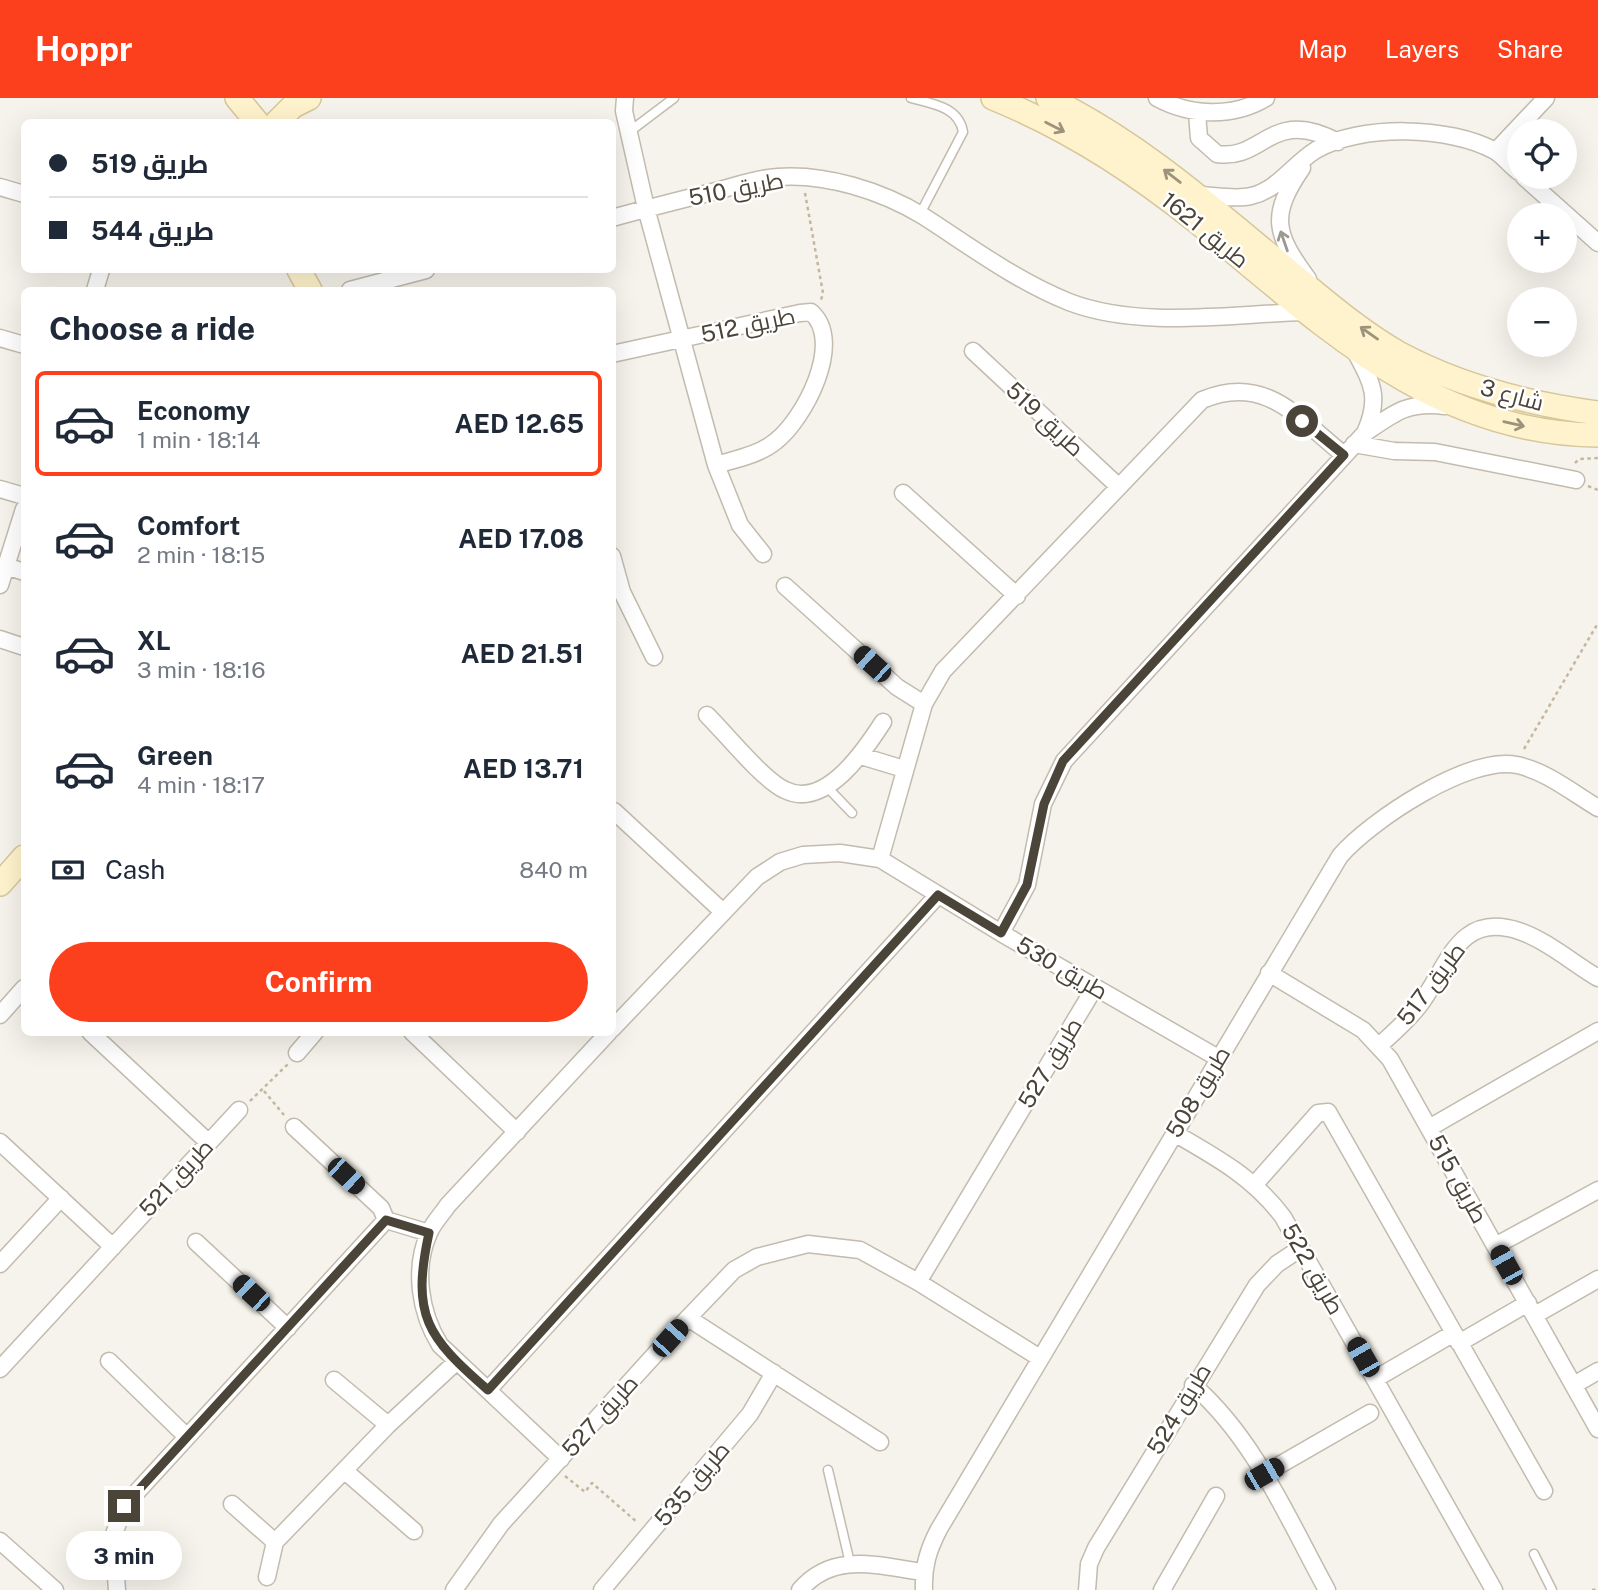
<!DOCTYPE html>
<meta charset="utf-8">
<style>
:root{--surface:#fff;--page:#f6f6f7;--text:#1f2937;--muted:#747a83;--line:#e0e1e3;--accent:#fc3f1d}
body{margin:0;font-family:"Public Sans",Cairo,sans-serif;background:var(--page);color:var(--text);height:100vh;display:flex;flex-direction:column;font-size:26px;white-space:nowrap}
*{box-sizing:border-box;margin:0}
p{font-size:23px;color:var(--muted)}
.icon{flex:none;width:38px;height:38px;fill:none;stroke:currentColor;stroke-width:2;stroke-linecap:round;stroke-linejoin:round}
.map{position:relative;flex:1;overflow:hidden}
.side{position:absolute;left:21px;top:189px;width:595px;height:749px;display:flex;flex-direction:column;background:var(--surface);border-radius:10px;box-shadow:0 7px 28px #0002}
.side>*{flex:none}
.top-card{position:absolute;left:21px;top:21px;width:595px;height:154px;border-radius:10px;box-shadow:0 7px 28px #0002;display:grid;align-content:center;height:154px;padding:0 28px;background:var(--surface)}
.fabs{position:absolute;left:1507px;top:21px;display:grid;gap:14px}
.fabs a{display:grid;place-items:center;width:70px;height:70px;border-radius:50%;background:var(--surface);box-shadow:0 7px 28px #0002;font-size:35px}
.end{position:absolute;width:32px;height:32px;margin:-16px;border:9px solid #4b4439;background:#fff;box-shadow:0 0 0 4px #fff}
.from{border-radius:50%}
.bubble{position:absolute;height:49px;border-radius:24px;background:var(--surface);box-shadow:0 7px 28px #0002;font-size:23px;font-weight:700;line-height:49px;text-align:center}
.car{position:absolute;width:21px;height:42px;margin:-21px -10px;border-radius:9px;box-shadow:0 0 5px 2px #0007;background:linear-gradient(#222 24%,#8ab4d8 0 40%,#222 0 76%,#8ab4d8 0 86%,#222 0)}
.top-card b{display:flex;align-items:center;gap:24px;height:66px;font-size:26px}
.top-card b+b{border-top:2px solid var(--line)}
.top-card i{width:18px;height:18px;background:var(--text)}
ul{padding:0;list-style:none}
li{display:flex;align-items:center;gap:21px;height:105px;margin:0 14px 10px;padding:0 14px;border:4px solid transparent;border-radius:10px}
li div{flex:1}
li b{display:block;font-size:26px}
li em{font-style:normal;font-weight:700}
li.current{border-color:var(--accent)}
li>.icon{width:63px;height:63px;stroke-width:1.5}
h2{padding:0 28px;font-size:32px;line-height:84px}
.pay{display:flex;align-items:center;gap:18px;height:77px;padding:0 28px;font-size:26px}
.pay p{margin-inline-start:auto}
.button{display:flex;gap:14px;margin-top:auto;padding:14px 28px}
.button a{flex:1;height:80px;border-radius:42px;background:var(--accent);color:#fff;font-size:28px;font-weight:700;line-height:80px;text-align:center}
header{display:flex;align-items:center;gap:42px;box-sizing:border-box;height:98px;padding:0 35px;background:var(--accent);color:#fff}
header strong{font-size:33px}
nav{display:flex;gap:38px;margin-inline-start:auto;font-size:24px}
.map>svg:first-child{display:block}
</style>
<header>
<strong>Hoppr</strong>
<nav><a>Map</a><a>Layers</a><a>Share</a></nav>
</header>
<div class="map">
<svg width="1598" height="1492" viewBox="0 0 1598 1492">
<rect width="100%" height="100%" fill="#f6f3ec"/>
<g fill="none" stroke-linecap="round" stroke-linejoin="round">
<g stroke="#c2bbae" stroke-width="11">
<path id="lane" d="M911,0C933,6 959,9 963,34L920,116
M629,34L674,0
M826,688L852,715
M828,1372L850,1465
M1534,1456L1552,1492"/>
</g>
<g stroke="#c2bbae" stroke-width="19">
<path id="street" d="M625,0L624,13L646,110L716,367L740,427L763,456
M1157,0C1190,18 1233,20 1266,0
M1197,15L1199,40L1217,56C1264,63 1271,8 1338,44
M1496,53L1546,0
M1302,70C1269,118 1275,136 1308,181
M1524,79L1598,145
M0,89L24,96
M1197,97C1213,97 1235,102 1251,98C1278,92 1293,66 1316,52C1361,26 1450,28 1495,53C1503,58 1511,68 1519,74
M612,120C648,110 684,101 720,92C738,87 758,80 777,79C825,75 882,93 923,118C970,148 1016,183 1069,204C1139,231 1231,216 1305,214
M95,192L101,172
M350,192L426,172
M0,240L24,247
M973,253L1118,388
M1355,253C1372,285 1381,299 1365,335
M612,256L800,215L811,214C845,244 804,321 776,343C759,357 736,361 716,367
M1354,346L1394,353L1435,354L1576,382
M0,391L24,398
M903,395L1017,498
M612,458L622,494L654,559
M6,468L24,474
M0,487L24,411
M785,488L897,589L924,606
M0,541L24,549
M707,617C726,636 763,682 785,692C825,712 865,652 883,624
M861,658L904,671
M614,713L722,813
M880,761L924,606L943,573L1202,302C1265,275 1298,320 1344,357
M1001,835L1027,787L1043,706L1064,663L1365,335C1394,315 1408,303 1445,308
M1269,875L1363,932L1390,961L1598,1331
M0,917L24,890
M612,931L757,779L780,764L803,757L840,755L880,761L1001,835L1218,960
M90,934L209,1045
M412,934L517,1034
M1380,947C1393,935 1407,923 1418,909C1447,873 1456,812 1519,833C1546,842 1573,865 1598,880
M297,955L315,934
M294,1029L381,1110L386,1122
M1429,1030L1598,933
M1174,1035C1216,1059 1254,1080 1283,1119L1494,1492
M0,1044L113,1149
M1255,1086L1318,1015L1328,1014L1544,1393
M196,1144L288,1230
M1495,1148L1598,1092
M0,1166L61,1100
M918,1184L1095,889
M1535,1217L1598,1181
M688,1220L880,1344
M1459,1245L1528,1205
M109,1263L186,1338
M0,1271L239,1012
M1375,1281L1454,1235
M334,1282L388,1327
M1193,1287C1255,1341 1288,1421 1327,1492
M1574,1287L1598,1273
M488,1292L938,797
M561,1361L440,1247C420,1215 413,1171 429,1135C433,1125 442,1116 448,1107L609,934
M345,1373L414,1433
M1264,1376L1370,1315
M232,1406L275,1444
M0,1443L55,1492
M267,1479L275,1444L388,1327L456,1264
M117,1492L113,1439L124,1408L386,1122L429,1135
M454,1492L501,1426L688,1220L734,1172L757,1159L808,1146L860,1152L918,1184L1040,1260
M602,1492L750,1316L774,1275
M800,1492C833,1453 879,1468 923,1474
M924,1492C923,1469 928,1452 939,1431L1340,758C1370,723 1469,657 1517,667C1546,673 1573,695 1598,710
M1087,1492L1089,1466L1096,1450L1257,1187L1277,1166L1301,1150
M1162,1492L1216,1398"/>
</g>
<g stroke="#d6c79b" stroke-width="26">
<path id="secondary" d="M237,0L257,24
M993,0C1067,30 1134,73 1196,123C1318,222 1430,336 1598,337
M1048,0C1137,43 1210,108 1285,170C1322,200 1359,233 1400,256C1462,289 1529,306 1598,315
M277,24L293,8L309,0
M299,172L310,192
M0,786L24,759"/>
</g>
<path stroke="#c4b79f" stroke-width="2.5" stroke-dasharray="3.5 3.5" stroke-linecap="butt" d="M805,95L823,195L821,202
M1575,365L1579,361L1598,360
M1588,388L1598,392
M1524,651L1598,525
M264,993L284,1017
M250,1003L288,966
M565,1378L585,1394L592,1385L638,1425
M1592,1492L1598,1491"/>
<use href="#lane" stroke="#fff" stroke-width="8"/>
<use href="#street" stroke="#fff" stroke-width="16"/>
<use href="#secondary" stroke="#fff3cd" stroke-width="23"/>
</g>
<defs><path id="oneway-shaft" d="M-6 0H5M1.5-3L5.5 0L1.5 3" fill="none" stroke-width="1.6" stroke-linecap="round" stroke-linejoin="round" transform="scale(1.75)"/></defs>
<g stroke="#9c937c">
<use href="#oneway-shaft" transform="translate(1055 29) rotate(27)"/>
<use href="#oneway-shaft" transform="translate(1172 78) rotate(-142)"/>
<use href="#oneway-shaft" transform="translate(1369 235) rotate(-145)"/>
<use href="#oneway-shaft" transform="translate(1514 326) rotate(13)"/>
</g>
<use stroke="#9c9892" href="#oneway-shaft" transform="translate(1284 143) rotate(-109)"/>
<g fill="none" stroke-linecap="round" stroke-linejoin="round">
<path stroke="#4b4439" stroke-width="9" d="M124,1408L386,1122L429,1135C411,1218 427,1239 488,1292L938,797L1001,835L1027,787L1044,706L1063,663L1344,357L1302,323"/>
</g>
<g text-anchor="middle" stroke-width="5" stroke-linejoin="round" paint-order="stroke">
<g font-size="23" fill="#4b4439" stroke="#fff">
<text transform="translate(736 91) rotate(-11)" y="8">طريق 510</text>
<text transform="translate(1205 132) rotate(39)" y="8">طريق 1621</text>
<text transform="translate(748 227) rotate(-12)" y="8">طريق 512</text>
<text transform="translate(1512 297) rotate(15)" y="8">شارع 3</text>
<text transform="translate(1045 321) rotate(43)" y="8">طريق 519</text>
<text transform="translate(1062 870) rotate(30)" y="8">طريق 530</text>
<text transform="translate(1431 886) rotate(-53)" y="8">طريق 517</text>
<text transform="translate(1050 965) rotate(-59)" y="8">طريق 527</text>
<text transform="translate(1198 994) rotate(-59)" y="8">طريق 508</text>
<text transform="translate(176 1080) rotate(-47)" y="8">طريق 521</text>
<text transform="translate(1458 1081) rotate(61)" y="8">طريق 515</text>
<text transform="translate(1313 1171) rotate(60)" y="8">طريق 522</text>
<text transform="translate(1179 1311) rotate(-59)" y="8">طريق 524</text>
<text transform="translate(600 1318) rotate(-48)" y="8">طريق 527</text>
<text transform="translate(692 1386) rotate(-50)" y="8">طريق 535</text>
</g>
</g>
</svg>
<div class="fabs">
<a><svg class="icon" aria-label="locate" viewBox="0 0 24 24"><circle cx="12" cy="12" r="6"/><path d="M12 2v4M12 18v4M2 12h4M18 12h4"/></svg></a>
<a>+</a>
<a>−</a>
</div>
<i class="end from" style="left:1302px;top:323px"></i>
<i class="end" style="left:124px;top:1408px"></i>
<div class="bubble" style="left:66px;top:1433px;width:116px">3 min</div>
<i class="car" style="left:872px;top:566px;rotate:312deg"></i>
<i class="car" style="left:346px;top:1078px;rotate:133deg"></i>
<i class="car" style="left:1506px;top:1167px;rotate:331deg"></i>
<i class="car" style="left:251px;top:1195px;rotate:313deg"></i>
<i class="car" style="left:670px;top:1240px;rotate:42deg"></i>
<i class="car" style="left:1363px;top:1259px;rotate:330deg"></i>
<i class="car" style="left:1264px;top:1376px;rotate:60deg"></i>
<div class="top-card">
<b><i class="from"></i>طريق 519</b>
<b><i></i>طريق 544</b>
</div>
<section class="side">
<h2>Choose a ride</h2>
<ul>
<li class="current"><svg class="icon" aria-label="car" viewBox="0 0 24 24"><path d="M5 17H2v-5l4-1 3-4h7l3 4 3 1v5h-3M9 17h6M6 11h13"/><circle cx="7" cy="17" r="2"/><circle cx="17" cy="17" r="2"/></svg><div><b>Economy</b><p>1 min · 18:14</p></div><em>AED 12.65</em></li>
<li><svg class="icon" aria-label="car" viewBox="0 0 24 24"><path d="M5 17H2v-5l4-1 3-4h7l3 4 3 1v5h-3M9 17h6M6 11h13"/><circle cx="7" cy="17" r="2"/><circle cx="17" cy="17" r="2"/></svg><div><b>Comfort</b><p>2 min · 18:15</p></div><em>AED 17.08</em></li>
<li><svg class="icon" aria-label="car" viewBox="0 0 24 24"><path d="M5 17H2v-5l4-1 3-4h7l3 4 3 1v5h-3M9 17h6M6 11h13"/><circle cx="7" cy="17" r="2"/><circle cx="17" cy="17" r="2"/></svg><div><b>XL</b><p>3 min · 18:16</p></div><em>AED 21.51</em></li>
<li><svg class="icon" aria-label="car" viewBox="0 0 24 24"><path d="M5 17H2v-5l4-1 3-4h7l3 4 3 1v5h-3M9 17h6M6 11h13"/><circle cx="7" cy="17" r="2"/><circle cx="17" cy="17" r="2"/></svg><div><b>Green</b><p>4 min · 18:17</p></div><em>AED 13.71</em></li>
</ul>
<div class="pay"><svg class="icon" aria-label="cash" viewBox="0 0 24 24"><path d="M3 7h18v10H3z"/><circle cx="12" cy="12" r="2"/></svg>Cash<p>840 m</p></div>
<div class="button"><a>Confirm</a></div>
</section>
</div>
